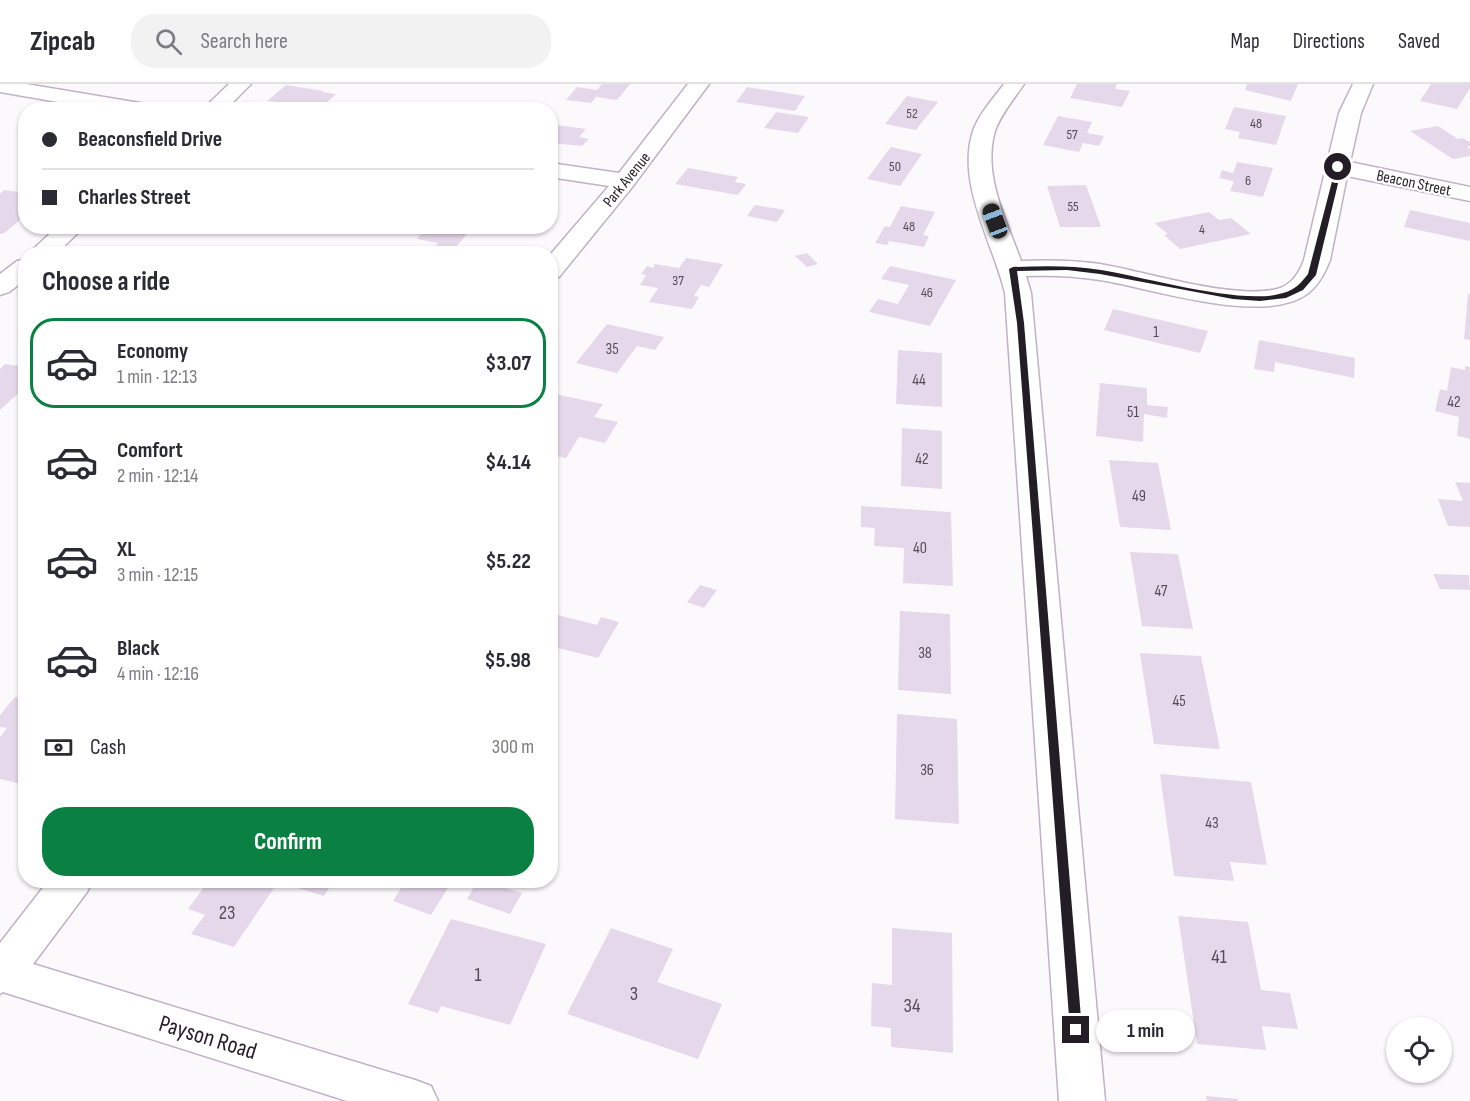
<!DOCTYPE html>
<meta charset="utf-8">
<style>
:root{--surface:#fff;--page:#f2f2f3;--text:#2b2b33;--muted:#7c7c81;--line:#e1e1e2;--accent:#0b8043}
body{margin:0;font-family:"Sofia Sans Condensed",sans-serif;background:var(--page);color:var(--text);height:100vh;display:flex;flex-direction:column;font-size:22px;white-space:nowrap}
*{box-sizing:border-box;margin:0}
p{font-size:20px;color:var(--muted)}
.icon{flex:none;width:33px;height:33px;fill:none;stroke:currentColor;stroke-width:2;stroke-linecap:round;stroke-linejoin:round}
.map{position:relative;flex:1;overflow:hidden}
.side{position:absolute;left:18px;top:162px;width:540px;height:642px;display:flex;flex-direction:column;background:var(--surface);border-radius:24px;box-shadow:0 2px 4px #0004}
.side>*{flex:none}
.hud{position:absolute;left:18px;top:18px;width:540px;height:132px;border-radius:24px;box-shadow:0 2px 4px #0004;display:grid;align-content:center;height:132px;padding:0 24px;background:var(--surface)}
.controls{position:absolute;left:1386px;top:933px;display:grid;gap:12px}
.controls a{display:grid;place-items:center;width:66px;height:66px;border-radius:50%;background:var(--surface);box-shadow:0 2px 4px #0004;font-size:30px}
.end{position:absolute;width:27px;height:27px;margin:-14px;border:8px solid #231e25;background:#fff;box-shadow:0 0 0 3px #fff}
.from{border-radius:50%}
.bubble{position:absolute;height:42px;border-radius:21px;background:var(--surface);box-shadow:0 2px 4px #0004;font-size:20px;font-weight:700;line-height:42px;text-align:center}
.car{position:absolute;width:18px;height:36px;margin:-18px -9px;border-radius:8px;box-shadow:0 0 4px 2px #0007;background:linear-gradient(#222 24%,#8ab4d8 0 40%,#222 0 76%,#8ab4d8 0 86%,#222 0)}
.hud b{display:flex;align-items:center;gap:21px;height:57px;font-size:22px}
.hud b+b{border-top:2px solid var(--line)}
.hud i{width:15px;height:15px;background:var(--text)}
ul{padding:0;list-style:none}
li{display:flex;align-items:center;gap:18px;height:90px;margin:0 12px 9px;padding:0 12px;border:3px solid transparent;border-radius:24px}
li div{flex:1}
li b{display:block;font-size:22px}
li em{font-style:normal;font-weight:700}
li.current{border-color:var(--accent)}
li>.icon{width:54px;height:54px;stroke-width:1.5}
h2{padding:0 24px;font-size:27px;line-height:72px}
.pay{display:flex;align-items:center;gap:15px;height:66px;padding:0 24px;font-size:22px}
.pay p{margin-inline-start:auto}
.button{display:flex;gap:12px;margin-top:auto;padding:12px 24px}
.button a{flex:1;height:69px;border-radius:24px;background:var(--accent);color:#fff;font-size:24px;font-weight:700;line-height:69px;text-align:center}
header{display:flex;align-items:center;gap:36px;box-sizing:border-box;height:84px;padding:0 30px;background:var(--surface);border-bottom:2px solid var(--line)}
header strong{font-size:28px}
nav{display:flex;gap:33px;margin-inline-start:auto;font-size:21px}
.search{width:420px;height:54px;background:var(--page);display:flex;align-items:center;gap:15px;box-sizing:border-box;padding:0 21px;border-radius:24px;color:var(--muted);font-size:22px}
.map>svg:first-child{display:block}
</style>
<header>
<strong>Zipcab</strong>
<div class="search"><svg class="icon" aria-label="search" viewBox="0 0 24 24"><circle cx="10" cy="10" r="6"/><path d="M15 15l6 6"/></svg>Search here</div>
<nav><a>Map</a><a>Directions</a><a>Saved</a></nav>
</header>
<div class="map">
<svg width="1470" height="1017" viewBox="0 0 1470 1017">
<rect width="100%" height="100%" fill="#fcf9fd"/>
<path fill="#e6d8eb" d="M602,0H630L617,16L596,13L591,19L566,16L577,3L597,6Z
M1077,0H1117L1115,5L1130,7L1122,23L1070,14Z
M1247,0H1298L1291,17L1245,6Z
M1431,0H1470V4L1457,25L1420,17Z
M286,1L324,7L322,8L336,10L323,22L267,17Z
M747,3L805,12L795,27L736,18Z
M907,12L938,18L916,46L885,40Z
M415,19L437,23L434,26H393L400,21L411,23Z
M1234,23L1286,32L1276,61L1238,54L1240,48L1225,45Z
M776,28L809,33L798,49L764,44Z
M1058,32L1092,38L1087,49L1104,52L1099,62L1083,59L1079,68L1043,61Z
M550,40L586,45L579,53L589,55L582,62L550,59Z
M1438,42L1458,55L1463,54L1470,58V62L1467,63L1470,65V72L1453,75L1410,47Z
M891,63L922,70L900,102L867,95Z
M1237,78L1273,84L1263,113L1230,107L1234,97L1219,94L1222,86L1233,89Z
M688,84L738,93L735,98L746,100L738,111L675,100Z
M1086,101L1101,143H1060L1047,102Z
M4,106L26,109V120L18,126L26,127V131L3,150H0V110Z
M755,121L785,126L777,138L747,132Z
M901,122L935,128L923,151L929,152L924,163L889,157L887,161L875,159L885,142L890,143Z
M1410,126L1470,139V157L1404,143Z
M1209,128L1219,136L1231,134L1251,150L1180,165L1164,151L1168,150L1154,139Z
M428,142H474L456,163L463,164L459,170H428L438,159L417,155Z
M807,169L818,180L807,183L795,172Z
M686,174L723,180L709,203L701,201L694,212L699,213L692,225L649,218L658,204L640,201L646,191L641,190L647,182L653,184L655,180L679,184Z
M890,182L956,196L930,242L869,228L878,215L898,220L909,201L881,195Z
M1468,210H1470V256L1464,255Z
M1113,225L1208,247L1200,269L1104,246Z
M607,240L664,253L655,266L637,262L617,289L576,279Z
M1259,256L1355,274L1354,294L1275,278L1274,288L1254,285Z
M898,266L942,269V323L896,320Z
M5,280L26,283V302L0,326V285Z
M1465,282L1470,283V355L1457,352L1459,333L1435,327L1440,305L1447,307L1451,283L1465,286Z
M1100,299L1147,304V321L1168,323L1167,334L1144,330L1143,358L1096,352Z
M550,309L603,320L594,333L618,338L605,359L579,353L566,374L550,371Z
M902,344L942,347V405L901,402Z
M1109,376L1158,379L1171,446L1120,443Z
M1455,398L1470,399V443L1448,442L1438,415L1463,417Z
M861,422L951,428L953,502L903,499L904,464L874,462L875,444L861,443Z
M1130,468L1178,470L1193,545L1142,542Z
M1433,490L1469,491L1470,506L1440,505Z
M700,501L717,506L704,524L687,518Z
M900,527L950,530L951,610L898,606Z
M550,529L597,541L601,533L619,538L598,574L550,562Z
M1140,569L1201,572L1220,665L1154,660Z
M15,613L26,616V701L0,695V653L7,644L0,643V631Z
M897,630L957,635L959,740L895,735Z
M1160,690L1251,698L1267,781L1230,778L1234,797L1174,792Z
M209,796H334L324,812L278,798L234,863L191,850L205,831L188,825Z
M406,796H453L431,831L393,817Z
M478,796L522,809L510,830L467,815Z
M1178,832L1248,838L1261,906L1290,909L1298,945L1262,942L1266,966L1197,960Z
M451,835L546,860L510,941L441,922L438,929L408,920Z
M611,844L673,865L657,898L722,920L698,975L567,930Z
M892,844L952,849L953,969L891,963V944L871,942L872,899L892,901Z
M1206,1012L1238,1015V1017H1207Z"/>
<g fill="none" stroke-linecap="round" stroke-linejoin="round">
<g stroke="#bfb2c4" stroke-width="3">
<path id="street" d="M0,0H26L146,20L154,21L156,26H104L0,8Z
M229,0H251L225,26H202Z
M688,0H709L633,102L559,193L550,195V171L609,102L550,93V79L619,89Z
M1004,0H1024C1014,15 1001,30 995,47C982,91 1007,137 1021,177C1047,176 1074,176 1100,180C1147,188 1233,216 1277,205C1292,201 1299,189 1304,176L1339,29L1353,0H1373L1361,29L1350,78L1470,103V117L1347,92L1330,176C1325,189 1318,202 1307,210C1262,242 1151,204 1100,196C1075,192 1051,191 1026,192L1031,209L1105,1017H1059L1005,209C993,159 956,99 973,47C979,30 993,15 1004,0Z
M58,142H85L56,170H28Z
M26,175V195L9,208L0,211V190L17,177Z
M49,796H93L87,808L33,880L415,996L431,1002L438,1017H347L3,908L0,910V859Z"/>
</g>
<use href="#street" fill="#fff" fill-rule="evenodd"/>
</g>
<path fill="#231e25" d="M1336,82L1342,83L1316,191L1303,206L1286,214L1260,217L1233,215L1100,190L1067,186L1017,187L1024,239L1082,946L1076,952L1070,946L1017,239L1009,185L1013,183C1042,182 1071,181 1101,186C1145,193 1243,222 1283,209C1295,206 1301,199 1308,190Z"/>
<g text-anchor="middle" stroke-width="4.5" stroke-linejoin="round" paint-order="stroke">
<g font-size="14" fill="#544c56">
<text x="912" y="34">52</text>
<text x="1256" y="44">48</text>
<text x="1072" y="55">57</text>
<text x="895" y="87">50</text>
<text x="1248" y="101">6</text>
<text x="1073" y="127">55</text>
<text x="909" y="147">48</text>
<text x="1202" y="150">4</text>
<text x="678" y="201">37</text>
<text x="927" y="213">46</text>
</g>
<g font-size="16" fill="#231e25" stroke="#fff">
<text transform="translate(626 95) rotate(-51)" y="6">Park Avenue</text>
<text transform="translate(1414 98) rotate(12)" y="6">Beacon Street</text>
</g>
<g font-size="16" fill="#544c56">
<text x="1156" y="253">1</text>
<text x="612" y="270">35</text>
<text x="919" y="301">44</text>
<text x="1454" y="323">42</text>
<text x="1133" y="333">51</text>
<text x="922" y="380">42</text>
<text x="1139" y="417">49</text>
<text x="920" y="469">40</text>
<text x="1161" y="512">47</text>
<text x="925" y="574">38</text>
<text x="1179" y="622">45</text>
<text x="927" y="691">36</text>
<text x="1212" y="744">43</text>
</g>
<g font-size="20" fill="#544c56">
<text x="227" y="835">23</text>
<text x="1219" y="879">41</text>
<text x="478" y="897">1</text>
<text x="634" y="916">3</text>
<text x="912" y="928">34</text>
</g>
<g font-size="24" fill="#231e25" stroke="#fff">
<text transform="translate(208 953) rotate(17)" y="8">Payson Road</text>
</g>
</g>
</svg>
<div class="controls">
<a><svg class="icon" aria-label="locate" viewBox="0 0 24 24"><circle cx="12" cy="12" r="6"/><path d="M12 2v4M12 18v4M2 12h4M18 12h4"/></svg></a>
</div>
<i class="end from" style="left:1338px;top:83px"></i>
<i class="end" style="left:1076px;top:946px"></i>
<div class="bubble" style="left:1096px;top:926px;width:99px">1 min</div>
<i class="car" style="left:995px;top:137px;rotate:339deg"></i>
<div class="hud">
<b><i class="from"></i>Beaconsfield Drive</b>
<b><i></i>Charles Street</b>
</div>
<section class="side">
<h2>Choose a ride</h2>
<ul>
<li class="current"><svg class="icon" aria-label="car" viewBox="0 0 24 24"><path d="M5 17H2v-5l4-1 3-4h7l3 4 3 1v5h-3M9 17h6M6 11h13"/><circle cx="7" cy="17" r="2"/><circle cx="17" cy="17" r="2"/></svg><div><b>Economy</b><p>1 min · 12:13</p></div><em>$3.07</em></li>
<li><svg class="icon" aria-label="car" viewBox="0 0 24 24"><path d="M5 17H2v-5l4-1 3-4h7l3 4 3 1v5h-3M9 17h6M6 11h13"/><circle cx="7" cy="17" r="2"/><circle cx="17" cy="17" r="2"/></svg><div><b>Comfort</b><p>2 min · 12:14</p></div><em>$4.14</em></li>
<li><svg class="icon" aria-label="car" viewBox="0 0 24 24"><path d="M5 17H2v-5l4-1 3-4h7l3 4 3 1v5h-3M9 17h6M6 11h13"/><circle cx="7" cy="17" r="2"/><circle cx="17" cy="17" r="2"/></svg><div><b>XL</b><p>3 min · 12:15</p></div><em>$5.22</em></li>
<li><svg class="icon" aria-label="car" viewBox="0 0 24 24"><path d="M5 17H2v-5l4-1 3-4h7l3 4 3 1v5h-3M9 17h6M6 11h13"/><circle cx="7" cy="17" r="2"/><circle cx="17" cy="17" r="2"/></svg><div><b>Black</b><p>4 min · 12:16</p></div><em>$5.98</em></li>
</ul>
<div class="pay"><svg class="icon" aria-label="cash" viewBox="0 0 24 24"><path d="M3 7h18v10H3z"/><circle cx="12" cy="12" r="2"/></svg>Cash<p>300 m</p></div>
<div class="button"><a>Confirm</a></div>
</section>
</div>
